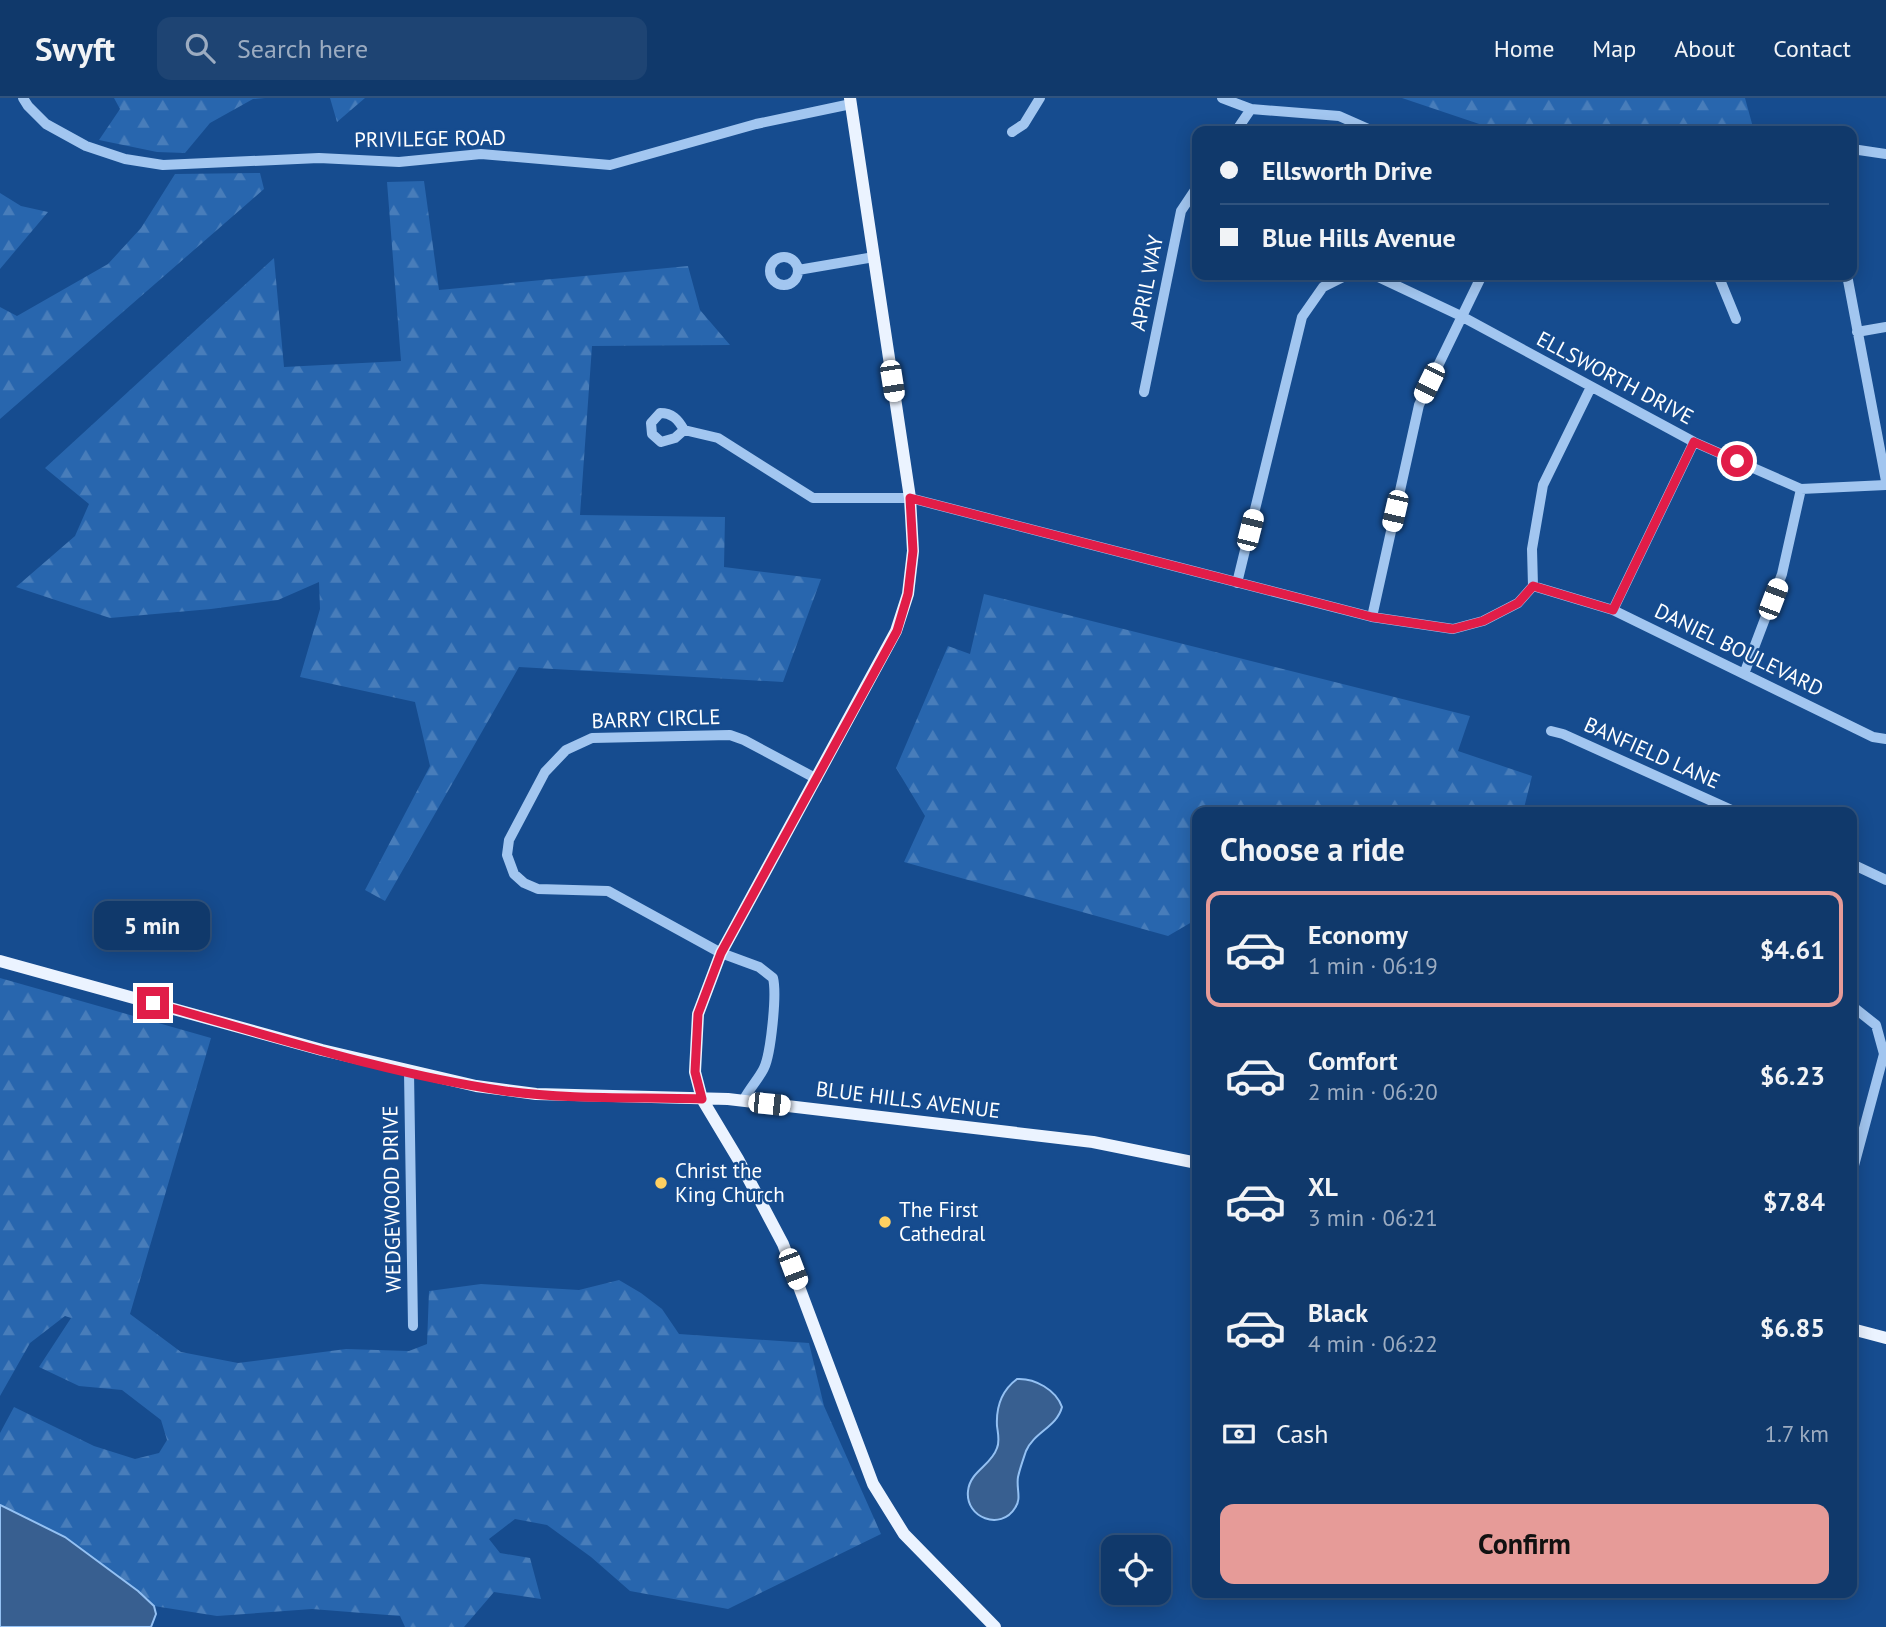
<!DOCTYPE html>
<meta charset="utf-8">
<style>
:root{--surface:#10396b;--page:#1e4473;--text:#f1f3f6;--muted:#9cacc1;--line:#30537e;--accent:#e69b98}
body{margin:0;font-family:"PT Sans",sans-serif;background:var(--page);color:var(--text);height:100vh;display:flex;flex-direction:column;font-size:26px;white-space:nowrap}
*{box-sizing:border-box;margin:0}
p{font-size:23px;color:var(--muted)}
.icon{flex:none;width:38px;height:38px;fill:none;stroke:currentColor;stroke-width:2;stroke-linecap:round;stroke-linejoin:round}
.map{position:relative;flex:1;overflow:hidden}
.drawer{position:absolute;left:1192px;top:709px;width:665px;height:791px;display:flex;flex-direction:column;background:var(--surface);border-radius:14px;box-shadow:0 4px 18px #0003,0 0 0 2px var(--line)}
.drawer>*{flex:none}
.top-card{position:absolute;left:1192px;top:28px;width:665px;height:154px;border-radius:14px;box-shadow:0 4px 18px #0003,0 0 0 2px var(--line);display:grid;align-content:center;height:154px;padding:0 28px;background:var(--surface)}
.tools{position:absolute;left:1101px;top:1437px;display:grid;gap:14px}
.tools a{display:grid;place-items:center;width:70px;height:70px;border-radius:14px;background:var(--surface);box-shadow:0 4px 18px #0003,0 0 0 2px var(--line);font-size:35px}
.end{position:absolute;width:32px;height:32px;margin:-16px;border:9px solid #e11d48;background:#fff;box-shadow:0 0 0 4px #fff}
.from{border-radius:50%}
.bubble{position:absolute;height:49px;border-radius:14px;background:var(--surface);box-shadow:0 4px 18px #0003,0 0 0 2px var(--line);font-size:23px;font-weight:700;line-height:49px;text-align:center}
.car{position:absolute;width:21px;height:42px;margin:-21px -10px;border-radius:9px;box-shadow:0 0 5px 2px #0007;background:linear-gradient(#fff 24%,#345 0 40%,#fff 0 76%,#345 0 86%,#fff 0)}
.top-card b{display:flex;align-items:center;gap:24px;height:66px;font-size:26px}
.top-card b+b{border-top:2px solid var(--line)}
.top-card i{width:18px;height:18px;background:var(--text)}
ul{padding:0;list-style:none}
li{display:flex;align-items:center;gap:21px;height:116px;margin:0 14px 10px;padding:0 14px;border:4px solid transparent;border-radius:14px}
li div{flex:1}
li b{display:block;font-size:26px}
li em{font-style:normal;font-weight:700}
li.selected{border-color:var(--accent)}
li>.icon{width:63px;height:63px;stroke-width:1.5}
h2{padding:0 28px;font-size:32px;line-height:84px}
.pay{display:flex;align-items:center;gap:18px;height:77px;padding:0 28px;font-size:26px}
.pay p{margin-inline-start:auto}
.button{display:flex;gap:14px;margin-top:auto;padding:14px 28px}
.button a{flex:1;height:80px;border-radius:14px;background:var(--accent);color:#111;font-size:28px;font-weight:700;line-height:80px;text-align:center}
header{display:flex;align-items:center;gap:42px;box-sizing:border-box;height:98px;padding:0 35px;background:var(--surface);border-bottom:2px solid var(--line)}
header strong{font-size:33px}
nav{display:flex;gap:38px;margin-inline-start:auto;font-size:24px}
.search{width:490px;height:63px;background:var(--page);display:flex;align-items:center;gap:18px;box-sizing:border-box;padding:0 24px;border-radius:14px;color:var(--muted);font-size:26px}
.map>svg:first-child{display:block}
</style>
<header>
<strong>Swyft</strong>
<div class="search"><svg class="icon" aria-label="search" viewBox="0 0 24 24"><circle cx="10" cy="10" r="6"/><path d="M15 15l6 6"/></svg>Search here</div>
<nav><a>Home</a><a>Map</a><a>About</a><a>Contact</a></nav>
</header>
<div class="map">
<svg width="1886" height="1529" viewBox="0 0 1886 1529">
<defs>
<pattern id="forest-firs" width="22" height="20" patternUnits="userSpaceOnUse" patternTransform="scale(1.75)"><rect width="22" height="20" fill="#2866ae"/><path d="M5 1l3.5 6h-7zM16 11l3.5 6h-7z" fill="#487dba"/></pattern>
</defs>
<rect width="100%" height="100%" fill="#164c8f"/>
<path fill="url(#forest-firs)" d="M114,0H265L253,1L210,25L185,55L157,54L99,42L120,11Z
M330,0H365L337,24Z
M1402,0H1745L1754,33H1500Z
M260,75L264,91L0,321V209L17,218L108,166L141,130L175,76Z
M424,83L439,192L688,168L700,212L730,247L592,248L580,417L725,419L724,469L821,481L783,584L519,569L385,803L365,792L430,668L415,604L300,579L320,511L319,484L278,502L211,511L110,520L16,489L75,438L89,406L45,370L274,160L284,269L401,263L387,84Z
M0,95L21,108L48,114L0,171Z
M984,496L1470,618L1458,653L1532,678L1523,714H1197V821L1168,838L904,764L925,718L896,670L948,548L970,556Z
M0,880L211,940L130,1216L181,1254L238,1265L346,1251L409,1253L427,1246L429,1193L481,1186L579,1192L619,1182L641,1195L662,1211L679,1236L809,1245L824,1308L881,1436L728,1511L630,1493L591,1459L547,1427L515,1421L489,1441L500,1455L530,1460L541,1501L494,1494L464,1529H405L400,1518L312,1511L217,1518L154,1508L65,1439L0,1407V1335L14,1309L94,1348L135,1361L159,1355L167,1342L161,1322L122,1292L79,1288L39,1269L71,1220L65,1218L30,1245L0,1298Z"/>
<path fill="#385f90" stroke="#94c1f3" stroke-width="2" d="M1017,1281C1035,1280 1056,1292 1062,1309C1057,1329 1034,1334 1026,1353C1023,1362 1020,1370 1018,1379C1016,1390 1022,1401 1015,1410C1001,1433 965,1420 968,1393C970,1373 991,1368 997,1350C1000,1343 998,1336 997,1328C996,1310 1001,1293 1017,1281Z
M0,1407L65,1439L138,1493L154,1508L156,1516L151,1529H0Z"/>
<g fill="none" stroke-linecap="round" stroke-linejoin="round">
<path stroke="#a2c6f0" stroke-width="10" d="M23,0L28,8L46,26L86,48L125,61L163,67L319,60L399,64L481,56L610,67L756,26L851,6
M1222,0L1251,11L1339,18L1373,33
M1236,33L1251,11
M1012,34L1024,26L1040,0
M1852,51L1886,56
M770 173a14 14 0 1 1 28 0a14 14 0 1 1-28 0Z
M798,172L874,159
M1374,177L1461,218L1694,344L1801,391L1886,387
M1718,177L1736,221
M1847,177L1886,383
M1857,234L1886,229
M1144,294L1181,113L1197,89
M684,332L675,340L661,344L652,336L651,325L660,315C672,315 678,321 684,332L718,340L813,400H910L1372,519L1453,531L1483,523L1518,505L1533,488L1532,451L1543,387L1591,289
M1237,485L1302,219L1323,189L1347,177
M1533,488L1613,512L1873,639L1886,641
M1613,512L1694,344
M1372,519L1419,307L1482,177
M1744,576L1782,476L1801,391
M1551,633L1563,636L1736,714
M1852,766L1886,782
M1852,908L1876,927L1884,956L1852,1075
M409,974L413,1228
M743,1003C749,991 760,979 764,970C771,955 777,896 773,880L759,869L721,855L608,793L538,791L524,785L514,776L507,757L509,742L545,674L566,652L592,640L730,637L744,642L817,681"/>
<path stroke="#ebf3ff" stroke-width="12" d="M850,0L910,400L913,453L908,496L896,533L721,855L698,916L695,974L702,1001L738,1061L783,1146L873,1386L904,1436L995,1529
M0,863L322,952L476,988L536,996L728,1001L1093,1044L1197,1065
M1852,1231L1886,1240"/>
</g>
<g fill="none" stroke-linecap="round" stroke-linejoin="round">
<path stroke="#e11d48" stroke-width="9" d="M153,905C269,937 386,976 505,993C570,1002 637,999 702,1001L695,974L698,916L721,855L897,533L908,496L913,453L910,400L1372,519L1453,531L1483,523L1518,505L1533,488L1613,512L1694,344L1737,363"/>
</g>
<g fill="#ffd061" stroke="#164c8f" stroke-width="2.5">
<circle cx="661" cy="1085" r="7"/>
<circle cx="885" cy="1124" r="7"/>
</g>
<g text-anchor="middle" stroke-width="5" stroke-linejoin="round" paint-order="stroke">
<g font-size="21" fill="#fff" stroke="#164c8f">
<text transform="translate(430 41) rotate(-1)" y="7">PRIVILEGE ROAD</text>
<text transform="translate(1147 185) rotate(-79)" y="7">APRIL WAY</text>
<text transform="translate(1615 280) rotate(28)" y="7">ELLSWORTH DRIVE</text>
<text transform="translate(1739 552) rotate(26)" y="7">DANIEL BOULEVARD</text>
<text transform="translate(656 621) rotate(-2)" y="7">BARRY CIRCLE</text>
<text transform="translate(1652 655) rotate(24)" y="7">BANFIELD LANE</text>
<text transform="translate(908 1002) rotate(7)" y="7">BLUE HILLS AVENUE</text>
<text transform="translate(392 1101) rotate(-91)" y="7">WEDGEWOOD DRIVE</text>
</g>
<g font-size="21" fill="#fff" stroke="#164c8f" text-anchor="start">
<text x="675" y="1080">Christ the<tspan x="675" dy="24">King Church</tspan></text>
<text x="899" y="1119">The First<tspan x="899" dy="24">Cathedral</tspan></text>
</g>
</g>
</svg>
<div class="tools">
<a><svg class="icon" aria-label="locate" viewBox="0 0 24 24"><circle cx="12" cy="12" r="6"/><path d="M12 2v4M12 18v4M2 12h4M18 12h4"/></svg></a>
</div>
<i class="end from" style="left:1737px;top:363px"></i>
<i class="end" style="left:153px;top:905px"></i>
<div class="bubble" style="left:94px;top:803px;width:116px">5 min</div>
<i class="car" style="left:892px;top:283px;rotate:171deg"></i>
<i class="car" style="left:1429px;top:285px;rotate:206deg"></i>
<i class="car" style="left:1395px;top:413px;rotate:193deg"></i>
<i class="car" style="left:1250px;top:432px;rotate:14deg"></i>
<i class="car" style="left:1773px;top:501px;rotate:21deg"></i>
<i class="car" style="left:769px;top:1006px;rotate:96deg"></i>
<i class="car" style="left:793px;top:1171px;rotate:159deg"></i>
<div class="top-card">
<b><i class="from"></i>Ellsworth Drive</b>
<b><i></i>Blue Hills Avenue</b>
</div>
<section class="drawer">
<h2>Choose a ride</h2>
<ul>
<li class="selected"><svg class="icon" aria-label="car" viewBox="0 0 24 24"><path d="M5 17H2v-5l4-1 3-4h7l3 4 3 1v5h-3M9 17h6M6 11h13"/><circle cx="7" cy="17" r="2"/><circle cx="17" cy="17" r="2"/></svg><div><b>Economy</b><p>1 min · 06:19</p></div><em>$4.61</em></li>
<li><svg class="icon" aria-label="car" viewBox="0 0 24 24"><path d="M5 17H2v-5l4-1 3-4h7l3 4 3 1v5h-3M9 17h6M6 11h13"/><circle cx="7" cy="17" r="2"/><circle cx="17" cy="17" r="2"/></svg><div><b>Comfort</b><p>2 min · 06:20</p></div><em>$6.23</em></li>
<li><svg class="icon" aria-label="car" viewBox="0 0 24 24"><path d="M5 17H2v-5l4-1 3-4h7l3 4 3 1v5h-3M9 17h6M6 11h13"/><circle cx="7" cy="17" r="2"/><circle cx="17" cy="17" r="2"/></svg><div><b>XL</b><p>3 min · 06:21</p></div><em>$7.84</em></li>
<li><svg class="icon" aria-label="car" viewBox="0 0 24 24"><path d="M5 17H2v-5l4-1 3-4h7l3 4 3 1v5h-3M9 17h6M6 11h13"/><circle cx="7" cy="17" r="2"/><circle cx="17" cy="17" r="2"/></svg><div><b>Black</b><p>4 min · 06:22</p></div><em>$6.85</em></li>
</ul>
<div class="pay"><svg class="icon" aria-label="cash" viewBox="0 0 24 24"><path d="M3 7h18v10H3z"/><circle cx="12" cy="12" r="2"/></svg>Cash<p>1.7 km</p></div>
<div class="button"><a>Confirm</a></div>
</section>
</div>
